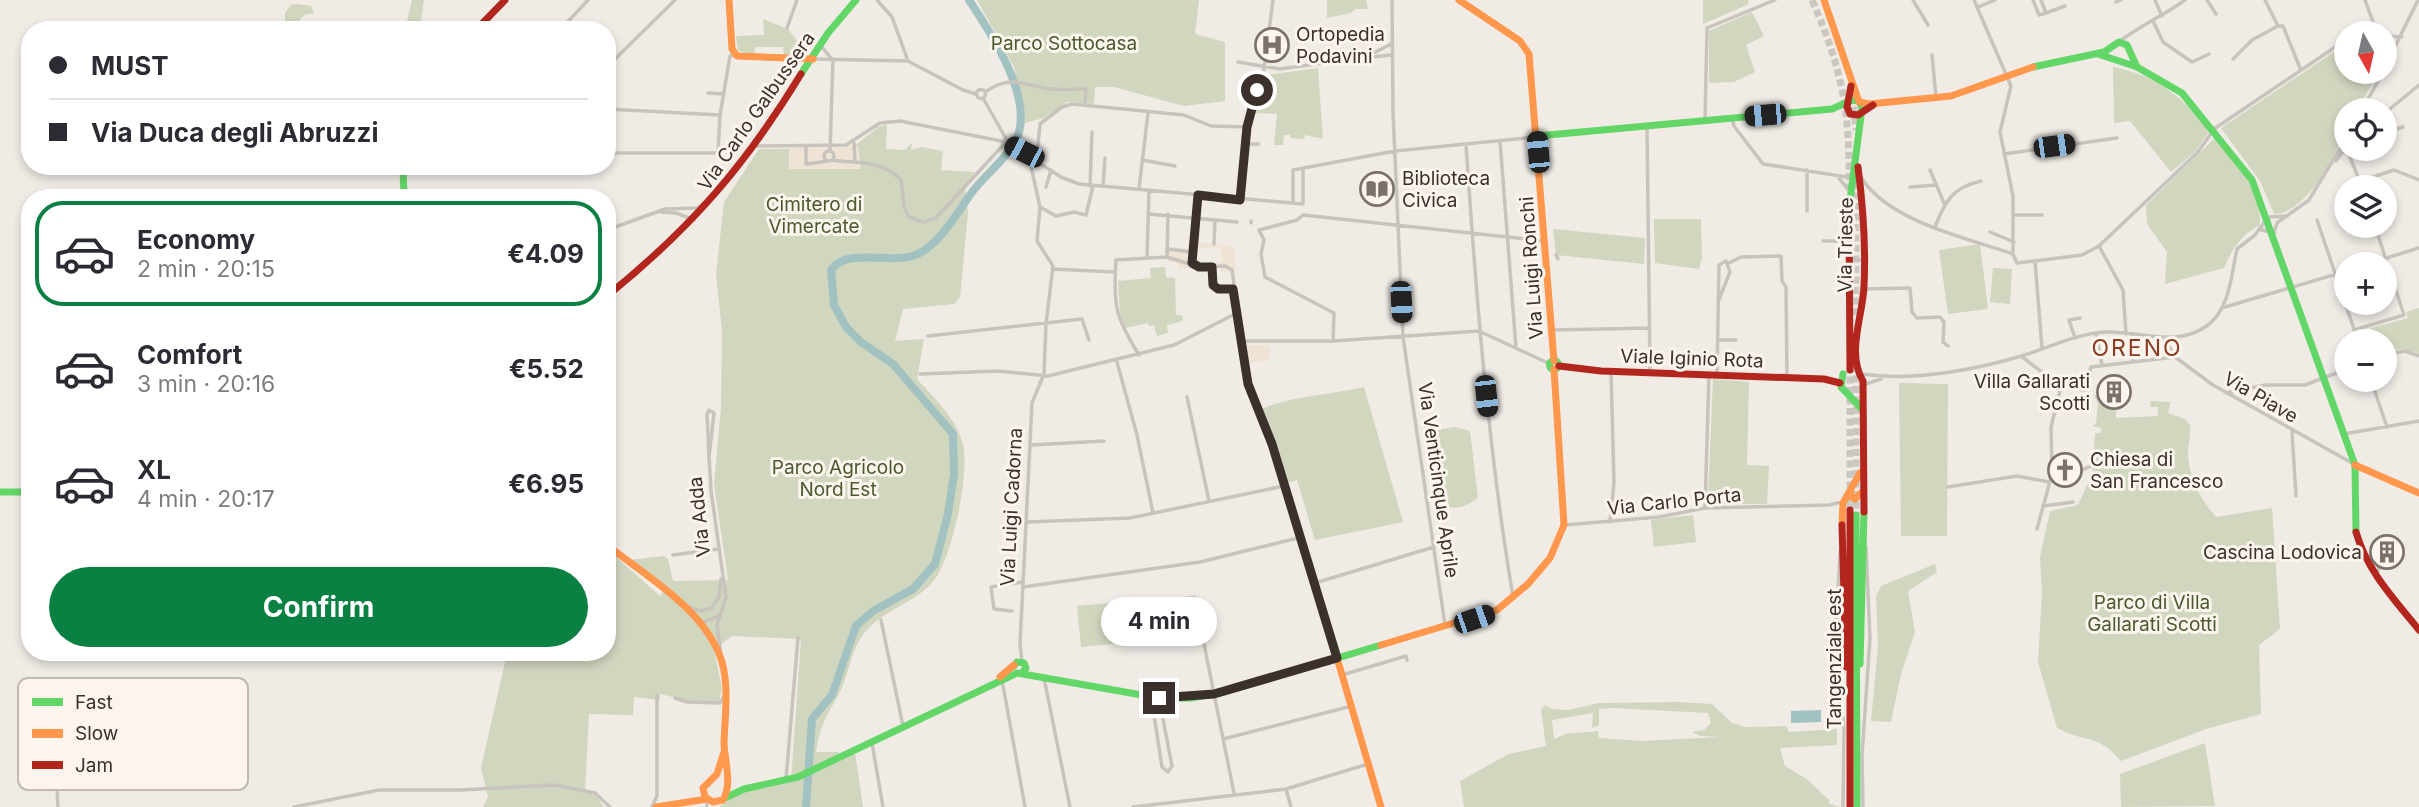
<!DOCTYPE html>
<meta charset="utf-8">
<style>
:root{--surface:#fff;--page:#f7f7f7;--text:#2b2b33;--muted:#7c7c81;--line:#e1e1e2;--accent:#0b8043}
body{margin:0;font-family:Inter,sans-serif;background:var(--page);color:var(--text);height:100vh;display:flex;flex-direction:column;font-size:26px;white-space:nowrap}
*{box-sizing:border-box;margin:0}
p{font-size:23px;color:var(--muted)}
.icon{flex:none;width:38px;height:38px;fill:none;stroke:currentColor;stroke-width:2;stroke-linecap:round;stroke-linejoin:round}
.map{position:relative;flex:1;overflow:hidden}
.panel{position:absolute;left:21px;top:189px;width:595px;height:472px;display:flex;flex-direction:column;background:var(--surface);border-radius:28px;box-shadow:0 4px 10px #0003}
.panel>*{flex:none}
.banner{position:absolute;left:21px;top:21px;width:595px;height:154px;border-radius:28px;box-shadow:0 4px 10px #0003;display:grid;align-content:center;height:154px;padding:0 28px;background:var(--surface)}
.needle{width:46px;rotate:172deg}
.controls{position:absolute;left:2334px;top:21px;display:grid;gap:14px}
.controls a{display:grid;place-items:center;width:63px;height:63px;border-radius:50%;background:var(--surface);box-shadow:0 4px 10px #0003;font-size:35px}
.end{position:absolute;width:32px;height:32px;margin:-16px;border:9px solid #3b302b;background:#fff;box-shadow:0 0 0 4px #fff}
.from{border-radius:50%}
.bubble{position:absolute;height:49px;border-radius:24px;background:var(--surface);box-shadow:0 4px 10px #0003;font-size:23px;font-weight:700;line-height:49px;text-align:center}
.car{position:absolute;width:21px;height:42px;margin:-21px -10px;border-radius:9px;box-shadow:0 0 5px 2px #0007;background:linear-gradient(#222 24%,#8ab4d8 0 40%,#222 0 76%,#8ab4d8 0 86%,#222 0)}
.banner b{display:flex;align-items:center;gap:24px;height:66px;font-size:26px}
.banner b+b{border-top:2px solid var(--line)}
.banner i{width:18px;height:18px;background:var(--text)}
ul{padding:12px 0 0;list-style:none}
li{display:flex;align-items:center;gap:21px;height:105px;margin:0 14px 10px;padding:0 14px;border:4px solid transparent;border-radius:28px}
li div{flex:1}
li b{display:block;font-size:26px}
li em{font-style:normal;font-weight:700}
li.current{border-color:var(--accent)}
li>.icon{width:63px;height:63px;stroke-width:1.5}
.cta{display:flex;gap:14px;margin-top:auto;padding:14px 28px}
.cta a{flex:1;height:80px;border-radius:42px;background:var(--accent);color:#fff;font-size:28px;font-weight:700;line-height:80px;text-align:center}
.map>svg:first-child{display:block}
</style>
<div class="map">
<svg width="2419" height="807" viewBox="0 0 2419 807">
<rect width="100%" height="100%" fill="#f0ebe5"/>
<path fill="#d1d6bf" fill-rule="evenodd" d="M412,0H424L420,30H405Z
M977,0H1199L1195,34L1225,42V101L1184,106L1114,87H1095L1094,104L1067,102L1044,118L1024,123L1014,67Z
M1327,0H1366L1368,9H1355L1351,13L1327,18Z
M1703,0H1748L1749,4L1703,24Z
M297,4L311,6L314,13L304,15L295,26H290L285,21V13L291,5Z
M1752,12L1764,36L1746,45L1755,72L1734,82L1709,83V31Z
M763,19L788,29L803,48L800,54L784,55L783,47H755L754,55L738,51L736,36L764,35Z
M2347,43V72H2379L2357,110H2347C2347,141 2309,214 2274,214L2260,181L2221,128Z
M2113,67C2159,76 2180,96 2210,130L2195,152L2171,172L2130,121L2114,123Z
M1318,68L1323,139L1305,135L1304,139L1290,138V135H1284L1283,145H1274L1277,114L1254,113L1267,75Z
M887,124L886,149L905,150L912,143L911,150L921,147L943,151L941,170L975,172L965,185L968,213L960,297L954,304L903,309L895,341L924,339L917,379C933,397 958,420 963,445C970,473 952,557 935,579C918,602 885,609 867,630C850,649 850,673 839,694C827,715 819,728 816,752H839V761L855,753L863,807H719L737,794L791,782L801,639L732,636L714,650L722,688L719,702L689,701L660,694V700L634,697L633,715L589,714L585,791L596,796L604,807H483L488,797L481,768L507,653H607V549L660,596L666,588L629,560L664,556L668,559L673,581L728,580L714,484L721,407L722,331L716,274L724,202L759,149L852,148L878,127Z
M2216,137C2236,164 2262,190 2260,225C2242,234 2232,249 2224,268L2165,284L2167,252L2147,224L2146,205Z
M1654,219H1701L1702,258L1699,269L1655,263Z
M1553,229L1645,238L1644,264L1556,255Z
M1980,244L1988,309L1948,314L1939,250Z
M1165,267L1166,277L1175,278L1176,315H1182L1183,321L1167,325L1168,333L1157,336L1154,325L1149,326L1148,323L1125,328L1120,313L1118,281L1151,278L1150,268Z
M1993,268L2012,269L2010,304L1990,302Z
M2419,308V354L2403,349L2385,352V341H2375L2371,328L2408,318L2406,312Z
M1713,379L1749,382L1747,465L1769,466L1767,504H1712L1708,498Z
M1899,383L1948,384L1947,536H1901Z
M1364,387L1403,522L1315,540L1297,480L1287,483L1261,409C1292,396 1330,395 1364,387Z
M2094,395L2116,397V418L2158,416V407H2151L2150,401L2171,402L2168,413L2185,419L2190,425C2191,433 2189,441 2188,449C2187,474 2200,499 2216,517L2272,508L2280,629L2259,645L2261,714L2206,729L2121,761C2098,733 2084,743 2057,728L2038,662L2042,593L2040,557L2050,511L2078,505L2087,485H2092L2095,433H2101V428L2092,426L2096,424L2098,404Z
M1455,427L1470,431L1478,498C1465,508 1453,511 1438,503L1428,437L1437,430Z
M1693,515L1696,542L1654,547L1651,520Z
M1935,564L1937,572L1908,591L1915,632L1901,674L1891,722L1871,721L1878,647L1876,596L1881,586Z
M1196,595L1202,631L1172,635L1167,599Z
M1138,600L1142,641L1081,647L1077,606Z
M1164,601L1169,639L1146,642L1141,604Z
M1678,702L1712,704L1732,723L1745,727L1786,726L1789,732L1837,729V745L1780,748L1785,766L1808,780L1829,800V804L1840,807H1464L1460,781L1509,754L1546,746L1541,710L1545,705L1552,709L1569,710L1599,703ZM1613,708L1708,713L1711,723L1704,730L1692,732L1700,736L1721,737L1641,741L1599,738L1598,731L1566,734L1554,739L1552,720L1593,713L1592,728L1599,725V709Z
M2205,743L2215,806L2121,807L2120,774Z"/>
<path fill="#eee3d5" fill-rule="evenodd" d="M858,146L861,169H789V149Z
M1192,241L1235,247V272H1221L1220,268L1178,269V262L1166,261L1165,246L1190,249ZM1220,247L1222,262L1198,265L1193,260L1197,249Z
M1245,345H1270V360L1248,363Z"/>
<path fill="#a1c2c1" d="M1821,710V722L1791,723V711Z"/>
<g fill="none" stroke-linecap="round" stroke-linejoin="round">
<path stroke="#a1c2c1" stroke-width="8" d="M806,807L812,719L832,695L856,626L873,611L913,589L935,564L948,514L954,474L953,434L893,364L861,342L846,327L834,305L831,270C847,247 889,264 913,256C937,248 956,215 970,195C983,176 1004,162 1015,142C1037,102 991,33 969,0"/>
<path stroke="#ccc6c0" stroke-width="7" stroke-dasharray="7 3.5" stroke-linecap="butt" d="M1812,0C1843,71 1850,112 1849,189
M1851,86L1856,130
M1856,315V169
M1856,365V515
M1850,366V510"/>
<path stroke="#c9c3be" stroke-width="3.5" d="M877,0L892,17L908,61
M1392,0L1393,112L1403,337L1445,625
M1913,0L1928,25
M1974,0L2011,86L2000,132L2013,196V254
M2033,0L2039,15L2046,13L2041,0
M2155,0L2162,16
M2207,0L2216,14
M2265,0L2278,26H2283L2300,68
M2365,0L2377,33
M2116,2L2121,0
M1978,7L1995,0
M2046,13L2065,6
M2153,21L2163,42L2192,62L2209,54
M787,28L797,0
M560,30L588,0
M2385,36L2402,37
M2119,42C2139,26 2163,16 2185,0
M821,46L831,58
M1932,55L1936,97
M1372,57L1392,55
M813,59L908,61L963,90L976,94
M2233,59L2252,40L2278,26
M1238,62L1280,69L1366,57L1391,44
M2385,67L2418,0
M607,84L610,64L675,0
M976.5 94a4.5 4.5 0 1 1 9 0a4.5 4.5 0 1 1-9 0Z
M985,92C1013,73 1023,86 1051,89C1062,90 1074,89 1086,89L1085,105
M708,93L724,94
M983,98L1009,144L1061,177L1079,184L1303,204V170
M607,109L720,115
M2362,110L2383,72
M2385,113L2419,85
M1732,118L1734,126L1763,164L1853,178
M1705,120L1707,28L1775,0
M1647,126L1650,372
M2385,133L2403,127
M1500,141L1516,348
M854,143L855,161
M1246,144H1259
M1466,144C1476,296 1488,447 1513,597
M755,146L846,145L880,123L900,121L1006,142
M806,146V164L828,161
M824 156a5 5 0 1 1 10 0a5 5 0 1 1-10 0Z
M830,151L833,59
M607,153H718L720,115L730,56L735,55
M2004,154L2117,138
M832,160C859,164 879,159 901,180L904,207L909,217L923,222L936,218L1006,142
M1142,160L1175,166
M2336,161L2344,150L2348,152L2362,187
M1930,170L1944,203
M1861,177C1887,221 1967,238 2013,254L2017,263L2082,255L2099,246L2198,152L2214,129L2347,39
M1839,178L1849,191
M2360,181L2394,170L2419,180
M1090,186L1092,132
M1103,186L1105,158
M1046,187L1051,170
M1910,187L1936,185
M1139,189L1148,113
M1240,200L1247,127L1264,69L1273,0
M1293,203V170L1395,151L1535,137
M1040,207L1056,216L1074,212L1086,215L1093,186
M1807,211V170
M661,212L676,213L694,220
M1148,214L1237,222
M1303,215L1545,241
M1303,215L1297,220L1259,230L1264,240L1261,254L1265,277L1334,313L1333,341
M2014,215H2042
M2317,220L2358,341
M1251,221V223
M1935,227C1945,201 1953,187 1981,181
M607,230L665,209L697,208L711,199
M2262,230L2274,233L2277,223L2309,200L2347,137
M1990,232L2014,242
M1823,241H1850
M1214,244L1215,220
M2099,246L2123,290L2126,334
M1167,249L1192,252
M1556,255L1558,259
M1167,257L1168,214
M1147,258L1149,190
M1850,260H1864
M2035,261L2042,348
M1192,263L1198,195
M1729,263L1741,257L1781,256L1782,281L1786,287L1787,378
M2367,264L2419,248
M1212,267L1213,285L1218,289H1233
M1053,269L1114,272
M1864,289L1910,288L1912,312L1917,318L1940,317L1944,322L1943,342L1948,346
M2225,307L2347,271
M1551,330L1650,328
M2354,330L2404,315L2375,226
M2096,333L2102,365
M928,336L1082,319L1089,340
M2132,336L2133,362
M2075,338L2069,320L2080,318
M1718,340H1736
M2165,340L2175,357L2213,385L2354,464
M1242,341H1333L1479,331L1550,364
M1139,355C1115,316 1113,306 1116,260L1167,257L1199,267L1225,266L1232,270L1248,384L1272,445L1337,658
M2385,355L2405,351L2419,356
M2021,356L2061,387L2051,427L2052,474L2037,529
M1117,362L1137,435L1153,513
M920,374L997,371L1048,376L1174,345L1237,313
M1717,374L1719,265L1726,261L1730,272L1718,302
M1861,374C1911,381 1969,371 2018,357C2047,349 2074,334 2105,332C2139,330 2176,349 2208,325C2230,308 2231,276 2237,249L2255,235L2268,217L2286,216
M2371,380L2387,427
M1863,385L1881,379
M2061,387L2085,390L2091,367L2175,357
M2226,393L2265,385H2305L2347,369
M1187,397L1209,501
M709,410L714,413L709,457L707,414Z
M2292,432L2296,496
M2344,434L2419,421
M1030,445L1104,441
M709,457L711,491L726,597L717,625L721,655
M2052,474L2077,472L2094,465
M1948,487L2017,476L2049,482
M2043,506L2073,502
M1705,508L1709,374
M1027,522L1130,518L1284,486
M1610,522L1614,483L1611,371
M1565,525L1659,517L1705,508L1829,505L1855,499
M1840,552L1835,648L1844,728L1843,807
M673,555L718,549
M2366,560H2377L2379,569L2375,574
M1315,583L1434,547
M1023,587L1200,562L1302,537
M685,606L700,611L712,608L719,596L721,579
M1012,611L994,609L991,587L1023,582
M881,620L903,726
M701,623L718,616
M1178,644L1203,639L1234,793
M1022,662L1020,644L1032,403L1044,374L1046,324L1053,266L1037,241L1040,207L1030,162L1038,145L1040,124L1062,107L1072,104L1184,115L1211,126L1247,127
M1342,675L1406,656L1407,660
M1044,678L1070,807
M1002,680L1025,807
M675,698L687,702L720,703L724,696
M1159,698L1172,766L1168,772L1162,767L1154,715L1159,708
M1223,739L1352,706
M872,743L883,807
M786,779L798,638
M53,784L57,787L58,807
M1286,789L1291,807
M707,799V807
M294,807L379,790H461L554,785L595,793L610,807
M652,807L657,796V695
M1133,807L1286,789L1368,764
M1863,807L1862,755L1870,638L1866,547"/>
<path stroke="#63d668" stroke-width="7" d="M2098,54L2137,67L2182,93L2252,180L2355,465L2356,532
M2033,67L2104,52L2119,42L2127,45L2137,67
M801,74L828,33L856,0
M1537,136L1832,109L1852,100L1859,101L1862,108L1849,208
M403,166L404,198
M1549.5 365a4.5 4.5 0 1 1 9 0a4.5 4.5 0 1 1-9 0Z
M1843,374L1841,387L1861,408
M0,492H30
M1856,515L1857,807
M1860,664L1864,512
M1014,666L1017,662L1024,663L1026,668L1022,673
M725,798L744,789L798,777L1017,673L1159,698H1191L1224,692L1381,645"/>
<path stroke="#ff974d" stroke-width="7" d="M729,0L732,49L737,56L813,59
M1459,0L1520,41L1529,54L1554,361
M1824,0L1859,102L1869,104L1951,96L2033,67
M2355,465L2419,493
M1851,489L1850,495L1855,499L1862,492
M1842,525L1843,503L1860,473
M607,545C647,577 706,610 722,662C729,687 725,716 724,742C724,760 733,783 723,800L713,802L705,797L703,788L717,774L724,752
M1381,645L1497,610L1528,584L1550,558L1564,525L1554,369
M1337,658L1381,807
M1000,677L1014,665
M656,807L707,799"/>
<path stroke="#b3261e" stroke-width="7" d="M476,30L505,0
M1851,86L1847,107L1850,114L1858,115L1873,105
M1858,167C1863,206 1866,246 1864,286C1863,316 1846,353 1863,381L1864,512
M1849,208L1850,370
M607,296C691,228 745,166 801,74
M1559,366L1601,371L1824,379L1840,383
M1850,510V807
M1842,525L1846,667
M2356,532C2367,571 2394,599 2419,630"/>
</g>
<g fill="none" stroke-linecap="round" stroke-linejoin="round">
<path stroke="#3b302b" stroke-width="9" d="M1159,698L1214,694L1337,658L1272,444L1248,384L1233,289H1218L1213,285L1212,267H1199L1192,263L1198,195L1240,200L1247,127L1257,90"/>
</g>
<defs>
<g id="hospital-ring" transform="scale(1.75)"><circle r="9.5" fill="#fbf5ee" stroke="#7a716c" stroke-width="1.5"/><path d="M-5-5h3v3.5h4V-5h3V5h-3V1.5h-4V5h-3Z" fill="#7a716c"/></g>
<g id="library-ring" transform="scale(1.75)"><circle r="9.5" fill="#fbf5ee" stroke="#7a716c" stroke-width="1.5"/><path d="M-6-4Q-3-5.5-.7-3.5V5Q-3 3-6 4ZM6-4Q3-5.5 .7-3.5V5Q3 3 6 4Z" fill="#7a716c"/></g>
<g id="building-ring" transform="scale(1.75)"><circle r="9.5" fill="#fbf5ee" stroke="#7a716c" stroke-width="1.5"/><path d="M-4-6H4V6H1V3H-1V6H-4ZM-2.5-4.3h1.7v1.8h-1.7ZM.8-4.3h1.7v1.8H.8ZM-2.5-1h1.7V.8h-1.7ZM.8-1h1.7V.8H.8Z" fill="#7a716c"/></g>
<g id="church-ring" transform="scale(1.75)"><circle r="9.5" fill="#fbf5ee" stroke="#7a716c" stroke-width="1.5"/><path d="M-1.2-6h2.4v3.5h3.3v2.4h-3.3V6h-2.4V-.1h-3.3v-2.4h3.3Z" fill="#7a716c"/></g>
</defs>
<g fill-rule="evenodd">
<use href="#hospital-ring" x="1272" y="45"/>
<use href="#library-ring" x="1377" y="189"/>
<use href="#building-ring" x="2114" y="392"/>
<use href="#church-ring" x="2065" y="470"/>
<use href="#building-ring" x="2387" y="552"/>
</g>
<g text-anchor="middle" stroke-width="6" stroke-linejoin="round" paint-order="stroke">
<g font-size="19" fill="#3b302b" stroke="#fbf5ee" text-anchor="start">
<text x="1296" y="41">Ortopedia<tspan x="1296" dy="22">Podavini</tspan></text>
<text x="1402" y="185">Biblioteca<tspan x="1402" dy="22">Civica</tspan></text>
<text x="2090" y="388" text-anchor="end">Villa Gallarati<tspan x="2090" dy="22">Scotti</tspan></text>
<text x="2090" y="466">Chiesa di<tspan x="2090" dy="22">San Francesco</tspan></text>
<text x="2362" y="559" text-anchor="end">Cascina Lodovica</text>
</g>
<g font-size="19" fill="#4a5a2e" stroke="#fbf5ee">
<text x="1064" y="50">Parco Sottocasa</text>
<text x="814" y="211">Cimitero di<tspan x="814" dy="22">Vimercate</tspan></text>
<text x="838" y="474">Parco Agricolo<tspan x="838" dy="22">Nord Est</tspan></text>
<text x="2152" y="609">Parco di Villa<tspan x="2152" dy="22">Gallarati Scotti</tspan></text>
</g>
<g font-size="19" fill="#3b302b" stroke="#fbf5ee">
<text transform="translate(756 111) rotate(-55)" y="7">Via Carlo Galbussera</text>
<text transform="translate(1845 245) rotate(-89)" y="7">Via Trieste</text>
<text transform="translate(1531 268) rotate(-94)" y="7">Via Luigi Ronchi</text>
<text transform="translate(1692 358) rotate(2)" y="7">Viale Iginio Rota</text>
<text transform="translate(2261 397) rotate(30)" y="7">Via Piave</text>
<text transform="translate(1439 480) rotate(82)" y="7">Via Venticinque Aprile</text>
<text transform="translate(1674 501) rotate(-6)" y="7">Via Carlo Porta</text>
<text transform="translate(1011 507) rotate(-87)" y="7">Via Luigi Cadorna</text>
<text transform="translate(699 517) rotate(-96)" y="7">Via Adda</text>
<text transform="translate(1834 659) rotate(-90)" y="7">Tangenziale est</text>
</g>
<g font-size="23" letter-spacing="2" fill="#8c3b22" stroke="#fbf5ee">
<text x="2137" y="356">ORENO</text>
</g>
</g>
<rect x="18" y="678" width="230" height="112" rx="10" fill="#fbf5ee" stroke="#c1bab4" stroke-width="2"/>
<rect x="32" y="698" width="31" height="8" fill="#63d668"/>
<rect x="32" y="729" width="31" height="9" fill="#ff974d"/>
<rect x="32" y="761" width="31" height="8" fill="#b3261e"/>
<g font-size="19" fill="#3b302b">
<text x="75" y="709">Fast</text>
<text x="75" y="740">Slow</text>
<text x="75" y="772">Jam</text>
</g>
</svg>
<div class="controls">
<a><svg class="needle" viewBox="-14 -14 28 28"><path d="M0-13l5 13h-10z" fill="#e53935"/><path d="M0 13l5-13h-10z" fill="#7c7c81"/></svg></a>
<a><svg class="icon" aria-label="locate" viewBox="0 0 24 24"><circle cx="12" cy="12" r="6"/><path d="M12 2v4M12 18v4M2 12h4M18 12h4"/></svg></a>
<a><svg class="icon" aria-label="layers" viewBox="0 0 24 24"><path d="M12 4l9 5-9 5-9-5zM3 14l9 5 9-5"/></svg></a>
<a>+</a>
<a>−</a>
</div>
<i class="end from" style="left:1257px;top:90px"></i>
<i class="end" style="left:1159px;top:698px"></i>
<div class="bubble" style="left:1101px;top:597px;width:116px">4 min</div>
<i class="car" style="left:1765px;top:115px;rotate:265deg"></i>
<i class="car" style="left:2054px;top:146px;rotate:82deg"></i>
<i class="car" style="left:1024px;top:152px;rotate:297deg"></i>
<i class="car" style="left:1538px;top:152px;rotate:355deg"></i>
<i class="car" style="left:1401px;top:302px;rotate:177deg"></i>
<i class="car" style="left:1486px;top:396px;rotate:174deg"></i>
<i class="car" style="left:1474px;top:619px;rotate:71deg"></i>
<div class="banner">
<b><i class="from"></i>MUST</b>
<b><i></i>Via Duca degli Abruzzi</b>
</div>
<section class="panel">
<ul>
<li class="current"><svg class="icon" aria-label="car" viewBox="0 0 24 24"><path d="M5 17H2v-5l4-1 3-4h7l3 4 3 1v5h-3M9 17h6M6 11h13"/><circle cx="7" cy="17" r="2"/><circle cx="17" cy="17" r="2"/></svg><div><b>Economy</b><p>2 min · 20:15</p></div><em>€4.09</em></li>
<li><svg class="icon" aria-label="car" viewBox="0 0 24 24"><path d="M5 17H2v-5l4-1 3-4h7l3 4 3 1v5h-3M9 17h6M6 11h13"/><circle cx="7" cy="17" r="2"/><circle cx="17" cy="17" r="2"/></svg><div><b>Comfort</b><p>3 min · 20:16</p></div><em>€5.52</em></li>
<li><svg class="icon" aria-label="car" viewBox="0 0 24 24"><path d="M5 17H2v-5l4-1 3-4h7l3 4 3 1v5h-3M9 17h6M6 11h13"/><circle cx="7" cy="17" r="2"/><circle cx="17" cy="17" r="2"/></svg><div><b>XL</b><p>4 min · 20:17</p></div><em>€6.95</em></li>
</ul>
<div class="cta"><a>Confirm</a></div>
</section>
</div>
